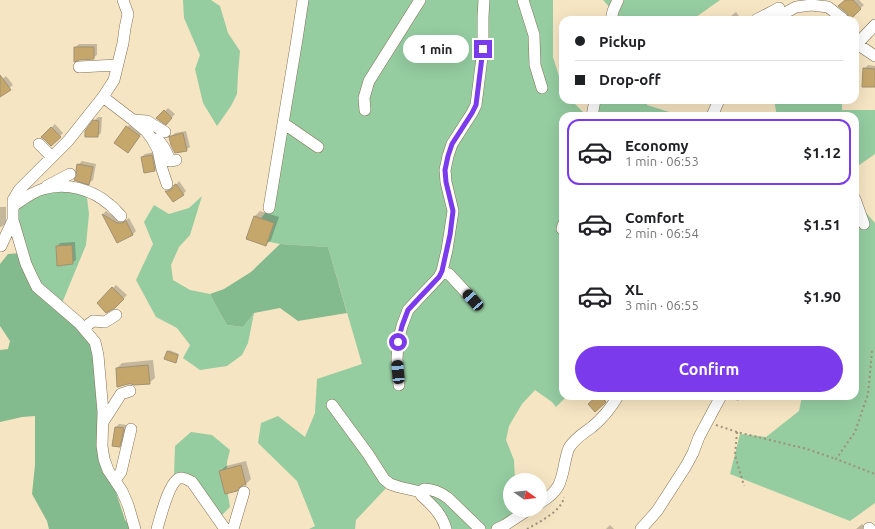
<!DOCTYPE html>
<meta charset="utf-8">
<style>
:root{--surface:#fff;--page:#f2f2f2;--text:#202124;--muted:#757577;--line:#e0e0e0;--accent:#7c3aed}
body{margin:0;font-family:Ubuntu,sans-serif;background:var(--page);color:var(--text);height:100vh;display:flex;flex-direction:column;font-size:15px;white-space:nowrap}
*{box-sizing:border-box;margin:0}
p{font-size:13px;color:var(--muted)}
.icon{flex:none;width:22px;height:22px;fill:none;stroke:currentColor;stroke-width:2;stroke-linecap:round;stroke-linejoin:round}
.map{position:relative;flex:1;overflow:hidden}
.side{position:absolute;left:559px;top:112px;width:300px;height:288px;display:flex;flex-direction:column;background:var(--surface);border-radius:12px;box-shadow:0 4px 16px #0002}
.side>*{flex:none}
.top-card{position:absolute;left:559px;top:16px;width:300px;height:88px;border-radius:12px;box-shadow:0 4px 16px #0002;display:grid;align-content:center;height:88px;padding:0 16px;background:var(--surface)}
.needle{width:26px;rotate:104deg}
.buttons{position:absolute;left:503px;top:473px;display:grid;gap:8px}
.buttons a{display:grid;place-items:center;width:44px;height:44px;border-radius:50%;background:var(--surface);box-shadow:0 4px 16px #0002;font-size:20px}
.end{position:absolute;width:18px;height:18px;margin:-9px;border:5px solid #7c3aed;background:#fff;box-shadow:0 0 0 2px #fff}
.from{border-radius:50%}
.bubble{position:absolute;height:28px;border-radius:14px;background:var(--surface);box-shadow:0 4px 16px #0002;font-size:13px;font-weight:600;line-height:28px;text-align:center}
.car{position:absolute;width:12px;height:24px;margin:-12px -6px;border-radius:5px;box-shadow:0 0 3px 1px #0007;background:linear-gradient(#222 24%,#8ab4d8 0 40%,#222 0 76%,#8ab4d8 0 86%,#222 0)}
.top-card b{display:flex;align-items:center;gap:14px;height:38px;font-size:15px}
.top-card b+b{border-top:1px solid var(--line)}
.top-card i{width:10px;height:10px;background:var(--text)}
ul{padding:7px 0 0;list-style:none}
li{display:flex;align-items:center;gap:12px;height:66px;margin:0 8px 6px;padding:0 8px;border:2px solid transparent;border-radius:12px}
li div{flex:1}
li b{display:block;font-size:15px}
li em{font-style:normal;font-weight:600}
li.current{border-color:var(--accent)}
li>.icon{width:36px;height:36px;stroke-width:1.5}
.action{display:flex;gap:8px;margin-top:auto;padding:8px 16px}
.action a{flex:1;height:46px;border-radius:24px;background:var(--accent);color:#fff;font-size:16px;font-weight:600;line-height:46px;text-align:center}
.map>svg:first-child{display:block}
</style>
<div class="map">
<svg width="875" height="529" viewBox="0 0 875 529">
<rect width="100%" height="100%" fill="#f6e5c3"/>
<path fill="#95cca0" d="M183,0H211L220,6L228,33L240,51L238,74L237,94L231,106L217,126L203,103L195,69L200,55L184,18Z
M303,0H553V57L563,89V100H571L587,116H563V396H567L556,407L552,402L535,390L522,404L509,426L506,440L514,460L515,480H510V510H532L504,529H451L421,492L389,485L356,520L355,529H309L315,526L297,481L258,443L261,423L278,416L305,437L315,413L317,379L362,364L328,247L280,244L246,237L269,208Z
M603,0H720L692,20H611L613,11Z
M595,100H648L647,105L682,116H592Z
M774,100H842V110H875V154L855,168V116H777Z
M56,186L86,190L89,214L86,245L60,308L40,292L13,206Z
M202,196L190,235L179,247L171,265L173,280L190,290L210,294L220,313L227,325L243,327L254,313L248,343L242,355L227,366L200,370L183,358L190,345L177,328L156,317L136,280L153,244L144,222L154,205L169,214L189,208Z
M855,200L875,223V503L850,521L730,474L740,434L766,437L799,411L802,396H855Z
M191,432L212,435L230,450L227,462L226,483L230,507L218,519L185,477L174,475L175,446Z"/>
<path fill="#83ba8e" d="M280,244L328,247L347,313L298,321L280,308L254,313L243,327L227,325L220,313L210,294L224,289L251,272Z
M22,253L40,292L93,344L103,422L113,483L125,520L132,529H49L47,521L32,494L35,465V416L22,417L0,422V350L8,349L10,341L0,326V264L8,254Z"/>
<path fill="#0003" d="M846,0H859L864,5L850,18Z
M736,12L741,19L740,20H726Z
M79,44H97V55L93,58L75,48Z
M868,65L875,66V86L864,69Z
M6,76L13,85L0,96V81Z
M168,108L175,114L166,123L158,118Z
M730,114H744V116H729Z
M98,117H102L101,133L97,136L94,121Z
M131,123L143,132L128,152L115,143Z
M55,124L63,133L51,145L42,137Z
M186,131L190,147L186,150L170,138L175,133Z
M155,152L158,167L155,170L142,157L145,154Z
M82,161L96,164L93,180L89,183L78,165Z
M179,181L186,191L183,194L167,191L170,188H174Z
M0,207H6V220L5,224L1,227H0Z
M106,211L120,220H126L129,218L136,231L133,234L118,242L103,214Z
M260,211L279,217L271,240L266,245L247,239L255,216Z
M75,242L76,260L72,263L57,247L60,243Z
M116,285L127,295L115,307L98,303Z
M169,350L179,354L177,360L176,362L168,352Z
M153,360L155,378L149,383L117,368L122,363Z
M596,396H606L604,398L606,401L595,411V399L594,398Z
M728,396H743L738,401L729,397Z
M119,424L127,425L123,442L119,446L116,427Z
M246,461L251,479L246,484H243L220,471L226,466Z
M862,524L867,529H856Z
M610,525L614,529H606Z"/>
<path fill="#c5a76b" stroke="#a29172" d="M845,0H853L861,9L850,20L847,13L838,6Z
M74,47H94V59L79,60L74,62Z
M863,68L875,69V87H862Z
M0,75L11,90L0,97Z
M164,110L172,118L166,125L156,118Z
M93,120L99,121L98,137H85V131Z
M126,126L140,136L128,153L114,143Z
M51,127L61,137L51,146L44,139L41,137Z
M183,133L187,151L175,153L171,145L169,137L171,136Z
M152,155L155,171L144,173L141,157Z
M77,164L93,167L89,185L74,180L77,175L76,171Z
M176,184L184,195L173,202L165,191H169L172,189L174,185Z
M102,214L117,223H122L126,221L133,235L117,243Z
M254,216L274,223L266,246L246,239Z
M72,245L73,264L57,266L56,246Z
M112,287L124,299L115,308L106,313L97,303Z
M167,351L178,355L176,363L164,359Z
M148,365L150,384L134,385L131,384H128L117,387L116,368Z
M597,396H600L606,402L595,412L588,404Z
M115,427L124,428L120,447L112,446Z
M241,465L246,485H243L240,487L237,491L225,494L219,471Z"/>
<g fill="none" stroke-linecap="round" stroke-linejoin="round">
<g stroke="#807153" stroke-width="12">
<path id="minor" d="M123,0L128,14L125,28L123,43L114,80L103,97L68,141L19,190L13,200V220L26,264L33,279L37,287L79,323L95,342L98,355L103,412L102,446L104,459L108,470L122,491L128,505L135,529
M523,0L534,35L535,65L542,88
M611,20L613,11L618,0
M756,20L779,8
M772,20L796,7L811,5L828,7L842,18L843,20
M855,43L857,44L875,25
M857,44L875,56
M79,67L117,65
M103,97L133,120L147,121L165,132
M365,110L364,98L369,81L420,0
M592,116L595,100
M712,116L719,100
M133,120L146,131L152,139L158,150L162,169L167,184
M283,123L318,147
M157,139C164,145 167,152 170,161L176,160
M39,144L52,157
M47,186L70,174
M855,199L864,224
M13,206C22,200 32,192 43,189C66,182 92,189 110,205C114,208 117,212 121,216
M269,208L297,39L303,0
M562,229L563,225
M1,246L13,220
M442,271L449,274L473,300
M84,328L93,321L105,322L116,315
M399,385L397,359L398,342L402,326L408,310L421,296L439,277L442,271L447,250L453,211L446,182L445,170L448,156L452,144L472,113L476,105L483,49V17L484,0
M332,405L368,454L384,479L390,484L399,487L421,492
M103,422L121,394L130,391
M115,480L121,472L131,429
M540,503C559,491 561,484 565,462C566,458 567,452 569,448C574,439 584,433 592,427C603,418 611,408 618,396
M869,528L870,529
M157,529C160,519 169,481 180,478C184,477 188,480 192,482L225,529
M233,529L244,492
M446,529C442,514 432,505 421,495V492L424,489C433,489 440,492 448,498L480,529
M497,529L505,525L528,510
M641,529L657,511L686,466L693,453L699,437L721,396"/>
</g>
<path stroke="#9e9279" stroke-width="2" stroke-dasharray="2 3" stroke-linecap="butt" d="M872,351L868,394L855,432L836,459L875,474
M716,425L737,432L807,449L836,459
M737,432L735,455L744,486
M527,529C539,522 562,511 564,497"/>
<use href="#minor" stroke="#fff" stroke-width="11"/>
</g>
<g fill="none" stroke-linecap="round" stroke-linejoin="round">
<path stroke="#7c3aed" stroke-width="5" d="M398,342L402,326L408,310L421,296L439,277L442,271L450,235L453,211L446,182L445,170L448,156L452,144L472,113L476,105L483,49"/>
</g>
</svg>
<div class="buttons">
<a><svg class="needle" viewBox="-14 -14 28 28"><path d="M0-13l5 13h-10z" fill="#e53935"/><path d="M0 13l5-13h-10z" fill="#757577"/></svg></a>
</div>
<i class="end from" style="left:398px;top:342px"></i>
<i class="end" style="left:483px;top:49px"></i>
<div class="bubble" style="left:403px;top:35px;width:66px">1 min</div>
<i class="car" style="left:473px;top:300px;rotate:318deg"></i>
<i class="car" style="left:398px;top:372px;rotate:355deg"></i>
<div class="top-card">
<b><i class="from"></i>Pickup</b>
<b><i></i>Drop-off</b>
</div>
<section class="side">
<ul>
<li class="current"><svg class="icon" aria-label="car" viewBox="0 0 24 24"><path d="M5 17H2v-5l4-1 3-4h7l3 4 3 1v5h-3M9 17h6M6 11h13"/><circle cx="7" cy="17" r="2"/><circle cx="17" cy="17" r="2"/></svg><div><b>Economy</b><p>1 min · 06:53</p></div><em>$1.12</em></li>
<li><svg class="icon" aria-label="car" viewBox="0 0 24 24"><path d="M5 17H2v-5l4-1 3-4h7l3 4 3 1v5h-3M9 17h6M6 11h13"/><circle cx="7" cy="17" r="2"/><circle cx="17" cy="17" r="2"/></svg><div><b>Comfort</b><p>2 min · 06:54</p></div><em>$1.51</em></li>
<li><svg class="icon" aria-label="car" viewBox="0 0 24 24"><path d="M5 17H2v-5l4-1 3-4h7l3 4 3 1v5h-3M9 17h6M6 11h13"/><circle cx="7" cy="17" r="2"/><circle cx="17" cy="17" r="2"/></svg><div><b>XL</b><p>3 min · 06:55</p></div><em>$1.90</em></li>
</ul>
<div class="action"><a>Confirm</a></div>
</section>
</div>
